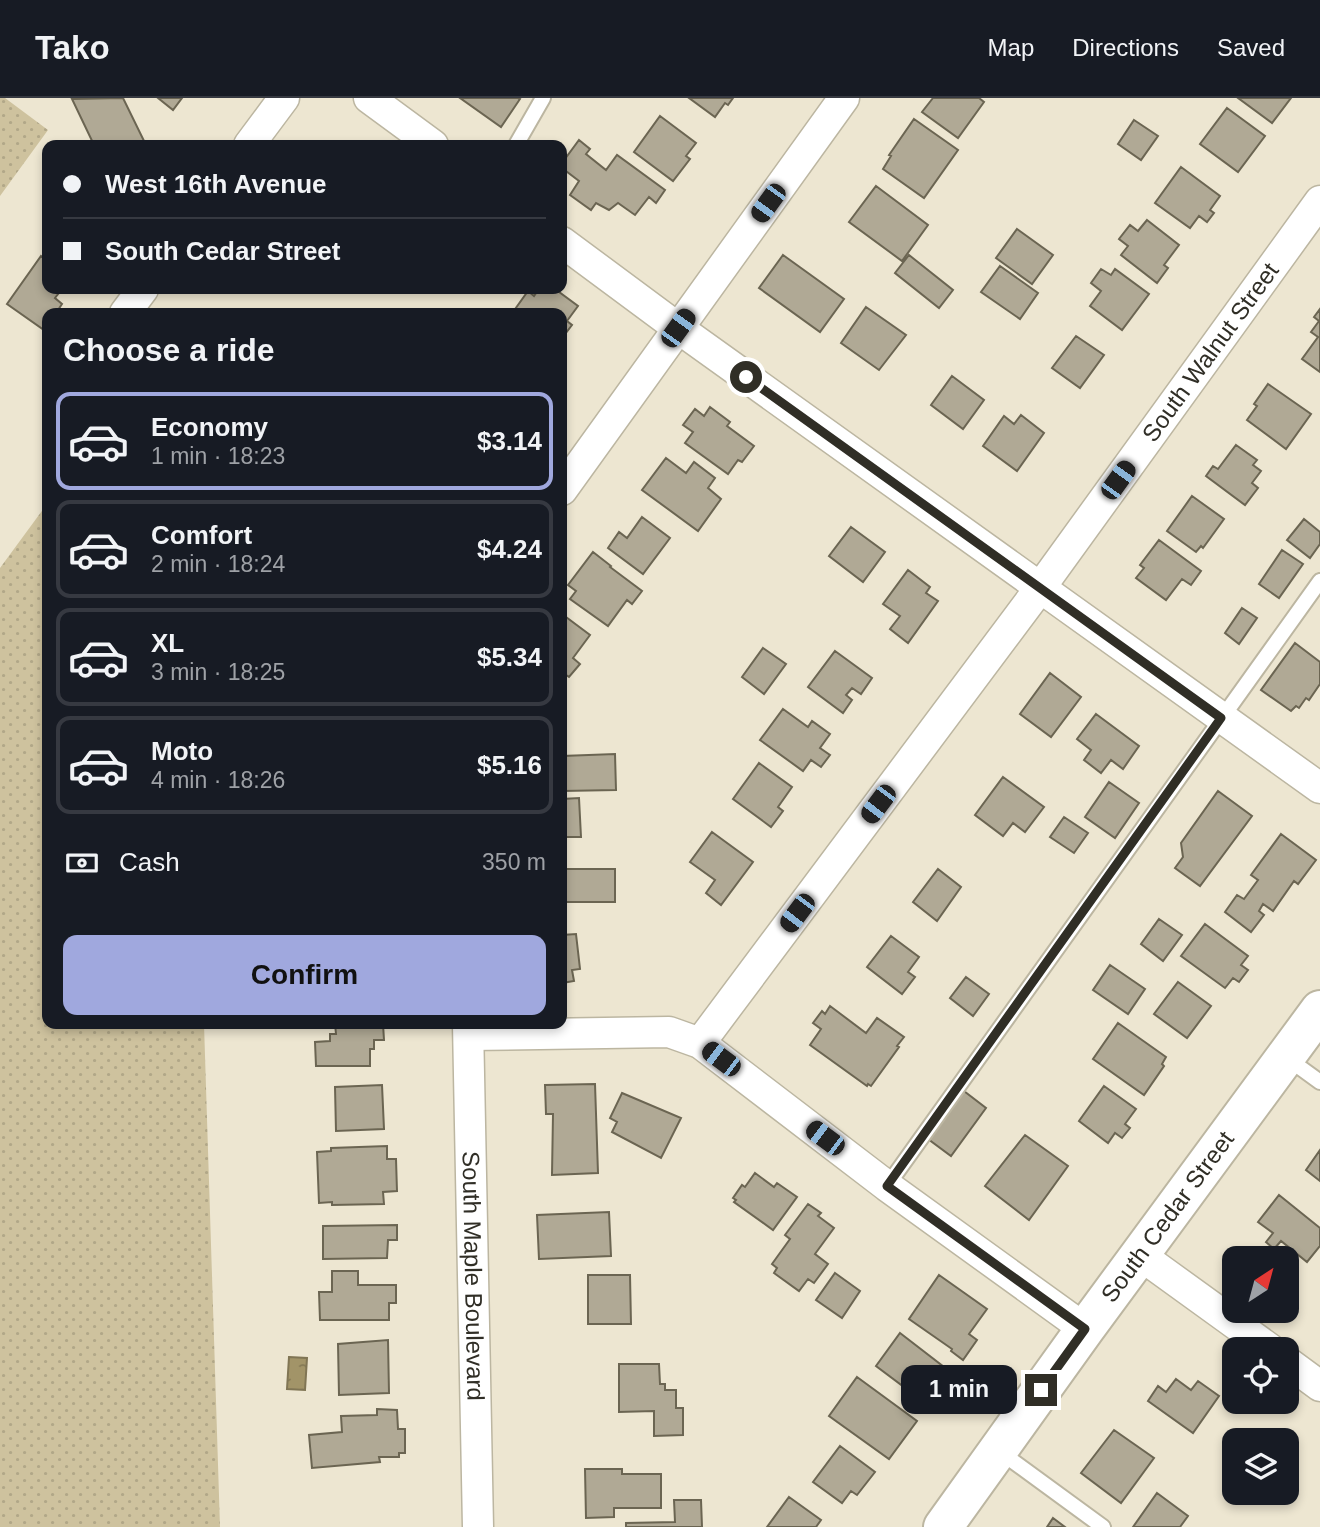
<!DOCTYPE html>
<meta charset="utf-8">
<style>
:root{--surface:#171b24;--page:#20242c;--text:#f1f3f6;--muted:#9ea1a6;--line:#363941;--accent:#a0a8de}
body{margin:0;font-family:Helvetica,sans-serif;background:var(--page);color:var(--text);height:100vh;display:flex;flex-direction:column;font-size:26px;white-space:nowrap}
*{box-sizing:border-box;margin:0}
p{font-size:23px;color:var(--muted)}
.icon{flex:none;width:38px;height:38px;fill:none;stroke:currentColor;stroke-width:2;stroke-linecap:round;stroke-linejoin:round}
.map{position:relative;flex:1;overflow:hidden}
.panel{position:absolute;left:42px;top:210px;width:525px;height:721px;display:flex;flex-direction:column;background:var(--surface);border-radius:14px;box-shadow:0 4px 10px #0003}
.panel>*{flex:none}
.hud{position:absolute;left:42px;top:42px;width:525px;height:154px;border-radius:14px;box-shadow:0 4px 10px #0003;display:grid;align-content:center;height:154px;padding:0 21px;background:var(--surface)}
.needle{width:46px;rotate:36deg}
.fabs{position:absolute;left:1222px;top:1148px;display:grid;gap:14px}
.fabs a{display:grid;place-items:center;width:77px;height:77px;border-radius:14px;background:var(--surface);box-shadow:0 4px 10px #0003;font-size:35px}
.end{position:absolute;width:32px;height:32px;margin:-16px;border:9px solid #302e26;background:#fff;box-shadow:0 0 0 4px #fff}
.from{border-radius:50%}
.bubble{position:absolute;height:49px;border-radius:14px;background:var(--surface);box-shadow:0 4px 10px #0003;font-size:23px;font-weight:700;line-height:49px;text-align:center}
.car{position:absolute;width:21px;height:42px;margin:-21px -10px;border-radius:9px;box-shadow:0 0 5px 2px #0007;background:linear-gradient(#222 24%,#8ab4d8 0 40%,#222 0 76%,#8ab4d8 0 86%,#222 0)}
.hud b{display:flex;align-items:center;gap:24px;height:66px;font-size:26px}
.hud b+b{border-top:2px solid var(--line)}
.hud i{width:18px;height:18px;background:var(--text)}
ul{padding:0;list-style:none}
li{display:flex;align-items:center;gap:21px;height:98px;margin:0 14px 10px;padding:0 7px;border:4px solid var(--line);border-radius:14px}
li div{flex:1}
li b{display:block;font-size:26px}
li em{font-style:normal;font-weight:700}
li.current{border-color:var(--accent)}
li>.icon{width:63px;height:63px;stroke-width:1.5}
h2{padding:0 21px;font-size:32px;line-height:84px}
.pay{display:flex;align-items:center;gap:18px;height:77px;padding:0 21px;font-size:26px}
.pay p{margin-inline-start:auto}
.action{display:flex;gap:14px;margin-top:auto;padding:14px 21px}
.action a{flex:1;height:80px;border-radius:14px;background:var(--accent);color:#111;font-size:28px;font-weight:700;line-height:80px;text-align:center}
header{display:flex;align-items:center;gap:42px;box-sizing:border-box;height:98px;padding:0 35px;background:var(--surface);border-bottom:2px solid var(--line)}
header strong{font-size:33px}
nav{display:flex;gap:38px;margin-inline-start:auto;font-size:24px}
.map>svg:first-child{display:block}
</style>
<header>
<strong>Tako</strong>
<nav><a>Map</a><a>Directions</a><a>Saved</a></nav>
</header>
<div class="map">
<svg width="1320" height="1429" viewBox="0 0 1320 1429">
<defs>
<pattern id="park-dots" width="8" height="8" patternUnits="userSpaceOnUse" patternTransform="scale(1.75)"><rect width="8" height="8" fill="#cec29e"/><path d="M2 2h.1M6 6h.1" fill="none" stroke="#b1a788" stroke-width="1.8" stroke-linecap="round"/></pattern>
<pattern id="water-ripples" width="26" height="14" patternUnits="userSpaceOnUse" patternTransform="scale(1.75)"><rect width="26" height="14" fill="#a29468"/><path d="M2 4q2-2 4 0t4 0M15 11q2-2 4 0t4 0" fill="none" stroke="#847955"/></pattern>
</defs>
<rect width="100%" height="100%" fill="#ede6d1"/>
<path fill="url(#park-dots)" d="M0,0H5L48,32L0,98Z
M47,406V926H204L220,1429H0V470Z"/>
<path fill="url(#water-ripples)" stroke="#807554" stroke-width="2" d="M289,1259L307,1260L305,1292L287,1291Z"/>
<path fill="#b0a995" stroke="#6b6552" stroke-width="2" d="M123,0L146,47H94L72,1Z
M158,0H182L173,12Z
M460,0H518L520,1L501,29Z
M689,0H733L728,7L725,5L715,19Z
M933,0H979L984,4L958,40L922,14Z
M1238,0H1291L1272,25Z
M1227,10L1265,38L1238,74L1200,46Z
M660,18L696,45L686,58L690,61L673,83L634,54Z
M914,21L958,52L924,100L883,71L891,58L889,57Z
M1134,22L1158,38L1141,62L1118,46Z
M579,42L590,51L586,56L606,72L617,57L665,92L656,105L649,99L635,117L618,105L609,112L596,105L591,112L570,97L579,83L562,70V65Z
M1181,69L1220,98L1210,112L1214,115L1207,124L1199,118L1190,130L1155,105Z
M876,88L928,127L902,163L849,124Z
M1147,122L1179,147L1164,167L1168,170L1157,185L1121,157L1128,148L1119,141L1130,127L1138,133Z
M1017,131L1053,157L1032,186L996,160Z
M783,157L844,201L820,234L759,190Z
M909,157L953,192L939,210L895,175Z
M41,158L47,163V191H62L55,200L62,206L56,215H47V227L44,232L7,206Z
M1000,168L1038,195L1020,221L981,194Z
M1101,171L1111,177L1115,171L1149,196L1122,232L1090,208L1101,193L1091,185Z
M539,191H555L578,208L567,223L572,227L562,240V215L513,214L528,193L534,198Z
M866,209L906,237L879,272L841,245Z
M1320,211V274L1302,261L1318,239L1311,234L1319,223L1314,219Z
M1076,238L1104,257L1080,290L1052,270Z
M952,278L984,302L963,331L931,307Z
M1268,286L1311,316L1286,351L1247,322L1257,308L1254,306Z
M710,309L730,324L727,328L754,348L742,364L738,362L728,376L685,345L693,334L683,327L695,311L704,318Z
M1021,317L1044,335L1017,373L983,348L1004,318L1014,326Z
M1236,347L1257,362L1253,367L1261,373L1252,385L1258,390L1245,407L1206,378L1213,368L1218,371Z
M666,360L686,375L694,364L715,380L708,390L721,401L698,433L642,392Z
M1192,398L1224,421L1203,450L1201,448L1196,454L1167,433Z
M642,419L670,440L643,476L608,450L619,434L627,440Z
M1304,421L1320,434V446L1310,460L1287,442Z
M851,429L885,454L863,484L829,458Z
M1159,442L1201,473L1191,487L1182,481L1166,502L1136,480L1144,470L1140,467Z
M1282,452L1303,466L1279,500L1259,486Z
M593,454L611,468L610,469L642,493L632,506L627,502L608,528L570,501L576,493L568,487Z
M908,472L930,489L926,495L938,503L908,545L890,531L900,518L883,506Z
M1242,510L1257,520L1239,546L1225,535Z
M562,516L590,537L573,560L580,566L569,579L562,574Z
M1295,545L1320,564V586L1309,602L1306,600L1299,610L1296,608L1291,613L1261,592Z
M763,550L786,566L764,596L742,579Z
M835,553L872,580L861,596L852,590L846,597L852,602L843,615L808,589Z
M1050,575L1081,599L1051,639L1020,616Z
M783,611L808,629L812,623L830,636L820,650L830,657L821,669L811,662L803,673L760,642Z
M1096,616L1139,648L1123,671L1111,662L1101,675L1084,662L1091,652L1077,641Z
M615,656L616,692L562,693V658Z
M759,665L792,689L778,709L783,713L771,729L733,701Z
M1003,679L1044,709L1025,734L1013,725L1003,738L975,717Z
M1109,684L1139,705L1115,740L1085,719Z
M1218,693L1252,718L1200,788L1175,770L1183,759L1181,745Z
M579,700L581,739H562V701Z
M1064,719L1088,735L1074,755L1050,739Z
M712,734L753,764L721,807L706,795L715,782L690,764Z
M1281,736L1316,762L1298,786L1294,783L1273,813L1263,806L1259,813L1264,817L1251,834L1225,814L1237,797L1244,801L1258,782L1251,777Z
M562,771H615V804H562Z
M938,771L961,789L937,823L913,804Z
M1159,821L1182,837L1163,863L1141,846Z
M1205,826L1248,858L1241,867L1248,872L1239,884L1233,880L1225,890L1181,858Z
M576,836L580,871L572,872L574,883L562,885V837Z
M891,838L919,859L908,874L915,879L902,896L867,869Z
M1110,867L1145,891L1128,916L1093,892Z
M966,879L989,896L973,918L950,900Z
M1178,884L1211,908L1187,940L1154,916Z
M830,908L866,935L877,920L904,939L897,948L899,949L871,988L868,986L867,988L810,947L821,931L813,925L822,913L825,916Z
M1118,925L1166,959L1162,966L1164,968L1144,997L1093,961Z
M335,926H383L384,942H374V951H370V968H316L315,944L330,943V936H336Z
M595,986L598,1075L552,1077L553,1016H546L545,987Z
M382,987L384,1031L336,1033L335,989Z
M1104,988L1136,1011L1125,1026L1130,1030L1122,1040L1115,1035L1108,1045L1079,1023Z
M960,990L986,1010L951,1058L924,1038Z
M622,995L681,1020L661,1060L612,1034L617,1024L610,1020Z
M1025,1037L1068,1068L1029,1122L985,1088Z
M387,1048V1061H396L397,1093L383,1094L384,1106L332,1107V1104L319,1105L317,1054L331,1053V1050Z
M1320,1052V1083L1306,1072Z
M755,1075L774,1089L777,1085L797,1099L773,1132L734,1104L736,1102L733,1100L742,1087L745,1089Z
M1279,1097L1320,1130V1148L1307,1164L1281,1143L1274,1151L1266,1144L1273,1135L1258,1124Z
M808,1106L821,1115L818,1118L834,1130L815,1156L828,1166L814,1185L808,1181L799,1193L774,1175L777,1170L772,1166L790,1141L785,1137Z
M609,1114L611,1158L539,1161L537,1117Z
M397,1127V1142H388L387,1160L323,1161V1128Z
M332,1173H358V1187H396V1205H389V1222H320L319,1194H332Z
M835,1175L860,1193L842,1220L816,1202Z
M588,1177H630L631,1226H588Z
M939,1177L987,1211L969,1236L977,1242L963,1262L951,1253L952,1251L909,1221Z
M900,1235L944,1269L920,1301L876,1268Z
M388,1242L389,1295L339,1297L338,1246Z
M619,1266H659L660,1286H665V1292H676V1310H683V1337L654,1338V1313L619,1314Z
M857,1279L917,1323L889,1361L829,1318Z
M1176,1281L1191,1292L1198,1283L1219,1298L1193,1335L1148,1303L1158,1288L1166,1294Z
M377,1311L397,1312L398,1331H405V1355H399V1359H379L380,1364L312,1370L309,1337L342,1334L341,1318L377,1317Z
M1114,1332L1154,1360L1121,1405L1081,1375Z
M840,1348L875,1374L857,1397L851,1393L842,1405L813,1384Z
M585,1371H622V1376H661V1410H614V1419L586,1420Z
M1157,1395L1188,1418L1180,1429H1133Z
M789,1399L821,1422L816,1429H767Z
M674,1402H701L702,1429H626V1425L675,1424Z
M1053,1420L1065,1429H1047Z"/>
<g fill="none" stroke-linecap="round" stroke-linejoin="round">
<g stroke="#bcb6a1" stroke-width="18">
<path id="service" d="M516,47L543,0
M1287,960L1320,984
M887,1088L1320,483
M999,1353L1103,1429"/>
</g>
<g stroke="#bcb6a1" stroke-width="33">
<g id="minor">
<path d="M369,0L433,47"/>
<path d="M249,47L284,0"/>
<path d="M562,144L678,230L1320,690"/>
<path d="M125,215L143,191"/>
<path d="M562,392L844,0"/>
<path id="s1" d="M468,926L478,1429"/>
<path d="M469,937L669,934L700,945L887,1088L1085,1231"/>
<path id="s2" d="M700,945L1040,490L1320,103"/>
<path d="M1140,1157L1270,1251"/>
<path d="M1286,1263L1320,1288"/>
</g>
</g>
<g stroke="#bcb6a1" stroke-width="42">
<g id="secondary">
<path id="s3" d="M943,1429L1085,1231L1320,912"/>
</g>
</g>
<use href="#service" stroke="#fff" stroke-width="14"/>
<use href="#minor" stroke="#fff" stroke-width="30"/>
<use href="#secondary" stroke="#fff" stroke-width="38"/>
</g>
<g fill="none" stroke-linecap="round" stroke-linejoin="round">
<path stroke="#302e26" stroke-width="9" d="M746,279L1221,620L887,1088L1085,1231L1041,1292"/>
</g>
<g text-anchor="middle" stroke-width="7" stroke-linejoin="round" paint-order="stroke">
<g font-size="24" fill="#302e26" stroke="#ede6d1">
<text dy="8" stroke="none"><textPath href="#s2" startOffset="859">South Walnut Street</textPath></text>
<text dy="8" stroke="none"><textPath href="#s3" startOffset="383">South Cedar Street</textPath></text>
<text dy="8" stroke="none"><textPath href="#s1" startOffset="252">South Maple Boulevard</textPath></text>
</g>
</g>
</svg>
<div class="fabs">
<a><svg class="needle" viewBox="-14 -14 28 28"><path d="M0-13l5 13h-10z" fill="#e53935"/><path d="M0 13l5-13h-10z" fill="#9ea1a6"/></svg></a>
<a><svg class="icon" aria-label="locate" viewBox="0 0 24 24"><circle cx="12" cy="12" r="6"/><path d="M12 2v4M12 18v4M2 12h4M18 12h4"/></svg></a>
<a><svg class="icon" aria-label="layers" viewBox="0 0 24 24"><path d="M12 4l9 5-9 5-9-5zM3 14l9 5 9-5"/></svg></a>
</div>
<i class="end from" style="left:746px;top:279px"></i>
<i class="end" style="left:1041px;top:1292px"></i>
<div class="bubble" style="left:901px;top:1267px;width:116px">1 min</div>
<i class="car" style="left:768px;top:105px;rotate:216deg"></i>
<i class="car" style="left:678px;top:230px;rotate:36deg"></i>
<i class="car" style="left:1118px;top:382px;rotate:36deg"></i>
<i class="car" style="left:878px;top:706px;rotate:217deg"></i>
<i class="car" style="left:797px;top:815px;rotate:217deg"></i>
<i class="car" style="left:721px;top:961px;rotate:307deg"></i>
<i class="car" style="left:825px;top:1040px;rotate:307deg"></i>
<div class="hud">
<b><i class="from"></i>West 16th Avenue</b>
<b><i></i>South Cedar Street</b>
</div>
<section class="panel">
<h2>Choose a ride</h2>
<ul>
<li class="current"><svg class="icon" aria-label="car" viewBox="0 0 24 24"><path d="M5 17H2v-5l4-1 3-4h7l3 4 3 1v5h-3M9 17h6M6 11h13"/><circle cx="7" cy="17" r="2"/><circle cx="17" cy="17" r="2"/></svg><div><b>Economy</b><p>1 min · 18:23</p></div><em>$3.14</em></li>
<li><svg class="icon" aria-label="car" viewBox="0 0 24 24"><path d="M5 17H2v-5l4-1 3-4h7l3 4 3 1v5h-3M9 17h6M6 11h13"/><circle cx="7" cy="17" r="2"/><circle cx="17" cy="17" r="2"/></svg><div><b>Comfort</b><p>2 min · 18:24</p></div><em>$4.24</em></li>
<li><svg class="icon" aria-label="car" viewBox="0 0 24 24"><path d="M5 17H2v-5l4-1 3-4h7l3 4 3 1v5h-3M9 17h6M6 11h13"/><circle cx="7" cy="17" r="2"/><circle cx="17" cy="17" r="2"/></svg><div><b>XL</b><p>3 min · 18:25</p></div><em>$5.34</em></li>
<li><svg class="icon" aria-label="car" viewBox="0 0 24 24"><path d="M5 17H2v-5l4-1 3-4h7l3 4 3 1v5h-3M9 17h6M6 11h13"/><circle cx="7" cy="17" r="2"/><circle cx="17" cy="17" r="2"/></svg><div><b>Moto</b><p>4 min · 18:26</p></div><em>$5.16</em></li>
</ul>
<div class="pay"><svg class="icon" aria-label="cash" viewBox="0 0 24 24"><path d="M3 7h18v10H3z"/><circle cx="12" cy="12" r="2"/></svg>Cash<p>350 m</p></div>
<div class="action"><a>Confirm</a></div>
</section>
</div>
